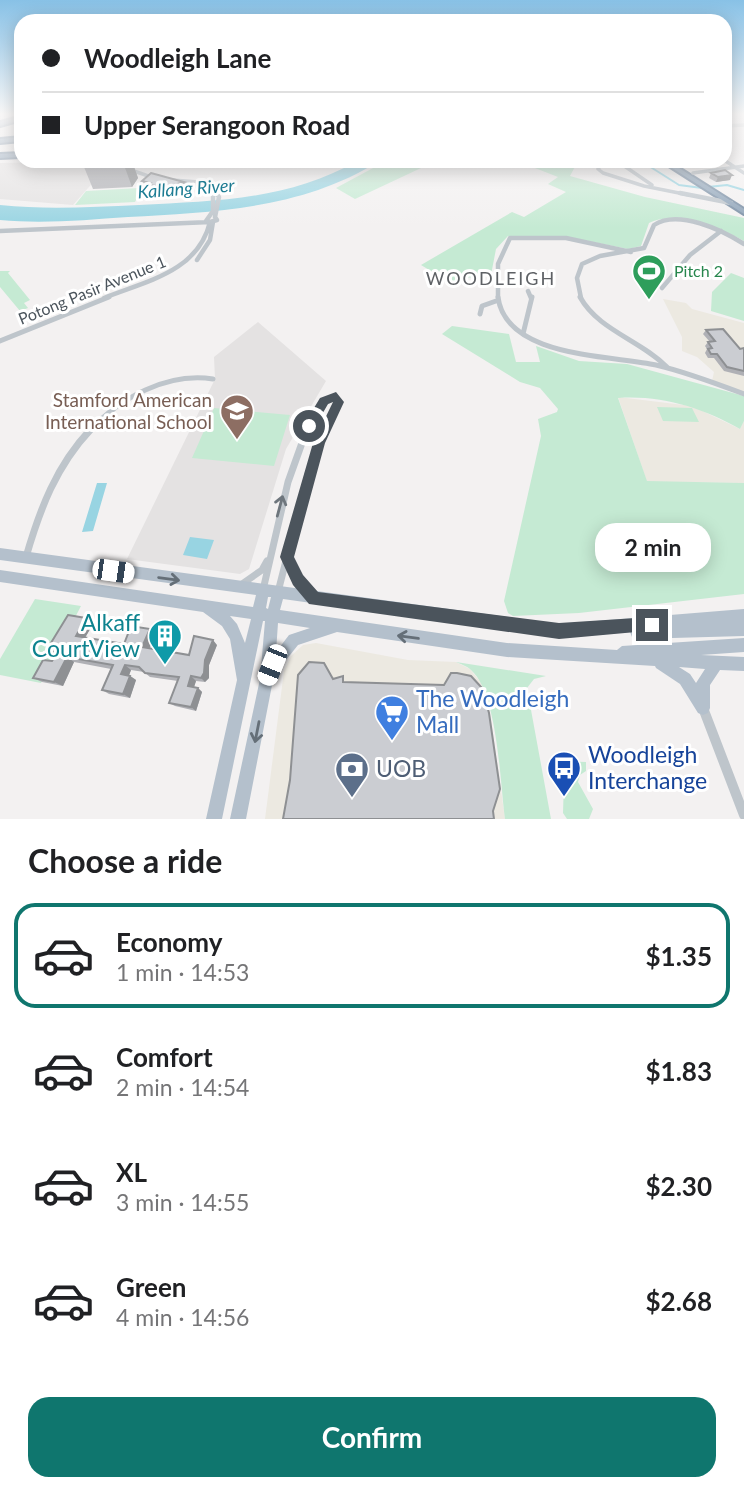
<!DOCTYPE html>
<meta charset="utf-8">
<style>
:root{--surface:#fff;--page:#f2f2f2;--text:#202124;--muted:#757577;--line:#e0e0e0;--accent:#0f766e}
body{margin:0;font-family:Lato,sans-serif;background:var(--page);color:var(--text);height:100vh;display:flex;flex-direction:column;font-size:26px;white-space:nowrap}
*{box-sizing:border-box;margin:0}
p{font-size:23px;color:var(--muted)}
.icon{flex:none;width:38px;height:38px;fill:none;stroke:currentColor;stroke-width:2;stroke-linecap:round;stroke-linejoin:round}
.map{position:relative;height:819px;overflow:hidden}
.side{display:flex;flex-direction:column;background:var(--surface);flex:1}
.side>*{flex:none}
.hud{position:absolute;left:14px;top:14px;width:718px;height:154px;border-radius:21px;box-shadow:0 4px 18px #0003;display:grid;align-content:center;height:154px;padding:0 28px;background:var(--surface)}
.end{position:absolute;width:32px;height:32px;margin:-16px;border:9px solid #4b545c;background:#fff;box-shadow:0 0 0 4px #fff}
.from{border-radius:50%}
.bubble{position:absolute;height:49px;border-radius:21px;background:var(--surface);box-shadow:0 4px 18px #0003;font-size:23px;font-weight:700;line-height:49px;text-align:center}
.car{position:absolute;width:21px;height:42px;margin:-21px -10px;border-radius:9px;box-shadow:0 0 5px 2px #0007;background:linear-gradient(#fff 24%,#345 0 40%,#fff 0 76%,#345 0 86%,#fff 0)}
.hud b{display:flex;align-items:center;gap:24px;height:66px;font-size:26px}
.hud b+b{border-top:2px solid var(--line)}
.hud i{width:18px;height:18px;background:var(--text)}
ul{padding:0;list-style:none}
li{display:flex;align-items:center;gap:21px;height:105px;margin:0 14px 10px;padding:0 14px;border:4px solid transparent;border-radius:21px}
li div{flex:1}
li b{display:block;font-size:26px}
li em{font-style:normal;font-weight:700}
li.selected{border-color:var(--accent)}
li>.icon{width:63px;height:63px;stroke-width:1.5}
h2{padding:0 28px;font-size:32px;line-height:84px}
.action{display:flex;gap:14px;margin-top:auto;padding:14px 28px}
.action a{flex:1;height:80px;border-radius:21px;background:var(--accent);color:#fff;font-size:28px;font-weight:700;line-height:80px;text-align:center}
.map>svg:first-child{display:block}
</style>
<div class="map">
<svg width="744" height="819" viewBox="0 0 744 819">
<rect width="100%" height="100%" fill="#f3f1f1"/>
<path fill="#ece9e1" d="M663,299L686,303L692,309L744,323V393L712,381L714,372L697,357L682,351V337Z
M618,397L692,406L740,429L744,421V483L647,482Z
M316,643L408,660L456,662L470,669L481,683L490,712L505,819H265L284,671L291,656L303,645Z"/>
<path fill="#e4e2e2" d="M112,161L73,205L0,199V163Z
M258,322L326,381L286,449L249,569L240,574L127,559L215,379L214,357Z"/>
<path fill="#c5ead3" d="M386,161H436L355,199L336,188Z
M517,161H578L570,176L645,197L744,218V241C722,228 673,210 649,223L641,246L628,249L568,237L508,236L496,249L491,275L456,279L454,285L421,265L512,212L524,217L566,192L548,184L558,177Z
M139,188L141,190L135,202L75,205L86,191Z
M0,271H10L8,273L30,300L24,303L28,308L20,311L0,287Z
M731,273L744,278V321L711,311L712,292Z
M452,326L509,334L516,362H540L536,346L579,361L627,364L744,396V421L740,429C703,408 662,395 618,398L647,481L744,483V594L579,613L513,616L508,613L504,601L541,436L538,419L557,412L558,409L540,388L520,382L442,334Z
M657,407L692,408L699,422L663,421Z
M214,408L290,415L274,466L192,458Z
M35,599L81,606L41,683L0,675V659Z
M456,662L546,676L534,679L527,688L551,819H505C500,783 498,694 471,670C467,666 460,664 456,662Z
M559,761L586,762V771L580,775L578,782L593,809L589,819H567L563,813L564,780Z"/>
<path fill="#98d4e2" d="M357,161H379C303,209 215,212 128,217C85,220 43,224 0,220V205C47,210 92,207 139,205C215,201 289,200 357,161Z
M97,483H107L93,531L82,532Z
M190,537L214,540L207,559L183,555Z"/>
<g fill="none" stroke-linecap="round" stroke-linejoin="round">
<path stroke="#98d4e2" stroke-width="2" d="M641,161L679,185L702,188
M708,187L727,185L744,190"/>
<g stroke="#7a8fa5" stroke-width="4">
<path id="highway" d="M21,116V120L0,126V122Z
M21,137V141L0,143V139Z
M21,153V157L0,158V154Z
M661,161H668L744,209V214Z"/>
</g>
<path stroke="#bec5cb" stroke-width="3.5" d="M724,126L744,125
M724,160L744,173
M604,161L598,169L603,173L644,186L689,195
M617,161L652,185
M131,170L154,178
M693,173L744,166
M213,195L197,186L173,183V180L198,182L217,195"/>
<path stroke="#bec5cb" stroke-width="4.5" d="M680,193L731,203
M215,217L219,197L216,193
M206,221L213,211V193
M0,231L210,222
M197,260L210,240L213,222
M662,288L690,255L721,231
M528,291L531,298
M104,298C146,281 198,272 210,222L217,220L215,217
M498,298V264L510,238H566L631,252
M581,298L577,278L582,264L600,256L644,248L654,225C678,209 722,230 744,244"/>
<path stroke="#bec5cb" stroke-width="5" d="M498,297C506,358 610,355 656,365C686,372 715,383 744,394
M580,297C599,331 641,340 668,368
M480,314L482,306L496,301
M523,334L532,297
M0,341L109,297
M89,431C120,398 167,372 213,379
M306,431L323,404L336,397L339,402L325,431"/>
<path stroke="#bec5cb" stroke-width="7" d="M26,557C40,509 56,466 91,429
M288,559L298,580L310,594
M242,584L262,570L267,561
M263,590L288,482L307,429
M278,592L308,474L326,429"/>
<path stroke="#bec5cb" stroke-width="10" d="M703,708L744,815"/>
<path stroke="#c1c9d2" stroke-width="9" d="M724,113H729"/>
<path fill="#b4c0cc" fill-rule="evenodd" d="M0,548L559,624L744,609V636L637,639L632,637L630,632L559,638L283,599L280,610L507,643L617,650L622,646L744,638V652L701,655L744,657V671L720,670L710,685V708L708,713L703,715L698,713L680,684L656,668L655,666L507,657L337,632L298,645L274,675L246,819H230L260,679L265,621H263L222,819H206L237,680L230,639L222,626L203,612L0,582V570L253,607L256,595L0,560ZM268,597H271L268,609L266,608ZM230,616L251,619L245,643L237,624ZM278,623L310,628L289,635L276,652ZM679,667L705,669L696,683L690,674Z"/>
<use href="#highway" fill="#8fa4b9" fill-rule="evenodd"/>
</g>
<path fill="#afb0b5" d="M132,161L138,178L132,187L93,189L84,167Z
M711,173L730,180L716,182L709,178Z
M142,181L187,193L170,198L150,196L149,192L146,191Z
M706,330L740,349L744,348V376L724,371L714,358H708L705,353L707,349L705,346L708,342H710L703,334Z
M93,624L85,638L124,644L150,629L155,634L150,648L189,655L217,645L209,665V678L205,682L196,681L194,687L198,688L202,692L196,711L175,706L169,703L178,681L150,677L144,672L131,670L129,675L136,680L130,698L109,694L102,690L111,669L74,662L63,686L42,682L33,678L52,661L55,656L48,651Z"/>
<path fill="#8e9093" d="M127,161H132L138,178L132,187L124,165Z
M732,175L730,180L716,182L718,177Z
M184,182L187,193L170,198L167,187Z
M86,618L93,624L83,641L76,636Z
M150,629L155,634L148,652L142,647Z
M213,640L217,645L209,665V678L205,682L201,678L205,660Z
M67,657L74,662L63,686L54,682Z
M125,665L131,670L128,678L121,674Z
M130,676L136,680L130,698L123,694Z
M191,676L196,681L193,690L188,686Z
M198,688L202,692L196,711L191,707Z"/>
<path fill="#cbcdd2" stroke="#8e9093" stroke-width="2" d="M87,161H127L124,165L84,167Z
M725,170L732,175L718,177L711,173Z
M151,173L184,182L167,187L146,185L150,183L142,181Z
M723,329L740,349L744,348V371L727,367L717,354H711L708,349L712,348L708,342L715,341L706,330Z
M68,615L86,618L76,636L124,644L131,626L150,629L142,647L189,655L194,636L213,640L205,660L204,673L201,678L191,676L188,686L198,688L191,707L169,703L179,677L145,673L139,667L125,665L121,674L130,676L123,694L102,690L113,665L67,657L54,682L33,678L43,660L52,661L57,653L48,651L49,646Z
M309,662L324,663L333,679L343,676V682L444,685L451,673H457L471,676L482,688L489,713L500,789L493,811L494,819H283L290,780L298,675Z"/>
<defs><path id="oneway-shaft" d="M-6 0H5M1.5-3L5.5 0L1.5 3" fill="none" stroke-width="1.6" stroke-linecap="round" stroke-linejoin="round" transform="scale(1.75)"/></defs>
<use stroke="#6e767d" href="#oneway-shaft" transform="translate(280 506) rotate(-75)"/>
<g stroke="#656f78">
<use href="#oneway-shaft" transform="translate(169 579) rotate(8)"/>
<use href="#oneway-shaft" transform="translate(408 637) rotate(-172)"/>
<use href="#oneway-shaft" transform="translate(257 732) rotate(101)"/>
</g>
<linearGradient id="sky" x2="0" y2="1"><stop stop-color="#88c1e6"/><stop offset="0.5" stop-color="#faf9f9"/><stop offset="1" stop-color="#faf9f9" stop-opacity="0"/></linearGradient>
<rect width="744" height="228" fill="url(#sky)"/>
<path fill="#4b545c" d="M336,392L344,402L325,443L294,557L303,575L318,592L559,623L652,617L658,619V630L559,639L309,604L293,585L280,557L313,443L333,402L328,404L313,430L309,431L303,426L320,398Z"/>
<defs>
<g id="stadium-pin" transform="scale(1.75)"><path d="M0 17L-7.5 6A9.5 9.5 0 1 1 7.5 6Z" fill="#2e9e5b" stroke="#fff"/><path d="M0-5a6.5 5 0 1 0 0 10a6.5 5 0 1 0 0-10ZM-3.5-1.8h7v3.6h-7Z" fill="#fff"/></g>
<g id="school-pin" transform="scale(1.75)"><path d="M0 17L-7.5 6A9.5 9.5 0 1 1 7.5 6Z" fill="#8d6e63" stroke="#fff"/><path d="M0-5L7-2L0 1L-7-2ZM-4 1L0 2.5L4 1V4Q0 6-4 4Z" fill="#fff"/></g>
<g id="building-pin" transform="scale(1.75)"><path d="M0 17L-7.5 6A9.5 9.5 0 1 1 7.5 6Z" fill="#0f9aa8" stroke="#fff"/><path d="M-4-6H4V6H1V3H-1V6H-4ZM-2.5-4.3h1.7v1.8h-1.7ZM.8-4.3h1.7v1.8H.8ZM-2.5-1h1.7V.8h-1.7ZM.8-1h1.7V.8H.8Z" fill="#fff"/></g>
<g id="supermarket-pin" transform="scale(1.75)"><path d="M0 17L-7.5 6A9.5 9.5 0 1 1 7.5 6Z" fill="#3f7fe0" stroke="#fff"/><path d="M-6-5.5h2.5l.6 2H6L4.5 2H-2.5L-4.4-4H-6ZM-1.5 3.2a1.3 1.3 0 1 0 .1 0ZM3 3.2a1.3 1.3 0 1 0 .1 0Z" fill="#fff"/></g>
<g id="bus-pin" transform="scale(1.75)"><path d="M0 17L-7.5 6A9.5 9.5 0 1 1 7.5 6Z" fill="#1a4fb4" stroke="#fff"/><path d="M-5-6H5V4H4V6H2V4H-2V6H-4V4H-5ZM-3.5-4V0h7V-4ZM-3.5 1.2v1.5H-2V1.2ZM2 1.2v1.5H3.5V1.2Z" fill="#fff"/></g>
<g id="bank-pin" transform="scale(1.75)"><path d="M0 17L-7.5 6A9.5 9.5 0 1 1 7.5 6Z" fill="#5c6f8a" stroke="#fff"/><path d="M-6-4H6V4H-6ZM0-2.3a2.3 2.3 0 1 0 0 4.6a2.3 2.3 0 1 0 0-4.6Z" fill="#fff"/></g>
</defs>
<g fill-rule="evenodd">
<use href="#stadium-pin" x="649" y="271"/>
<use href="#school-pin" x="237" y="411"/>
<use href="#building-pin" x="165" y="636"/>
<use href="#supermarket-pin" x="392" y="712"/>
<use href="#bus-pin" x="564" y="768"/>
<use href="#bank-pin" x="352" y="769"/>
</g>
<g text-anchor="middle" stroke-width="6" stroke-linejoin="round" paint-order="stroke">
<g font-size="16" fill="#27864d" stroke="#fff" text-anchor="start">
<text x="674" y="277">Pitch 2</text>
</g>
<g font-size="16" fill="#4b545c" stroke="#fff">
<text transform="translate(92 290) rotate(-22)" y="6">Potong Pasir Avenue 1</text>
</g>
<g font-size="18" font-style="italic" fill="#1e7d94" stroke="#fff">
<text transform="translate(186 189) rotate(-4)" y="6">Kallang River</text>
</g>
<g font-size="18" letter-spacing="2" fill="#5e6165" stroke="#fff">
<text x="491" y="285">WOODLEIGH</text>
</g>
<g font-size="19" fill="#785e54" stroke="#fff" text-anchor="end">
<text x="212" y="407">Stamford American<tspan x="212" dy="22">International School</tspan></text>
</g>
<g font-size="23" fill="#0d838f" stroke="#fff" text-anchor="end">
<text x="140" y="631">Alkaff<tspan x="140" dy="26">CourtView</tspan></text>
</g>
<g font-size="23" fill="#366cbe" stroke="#fff" text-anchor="start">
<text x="416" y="707">The Woodleigh<tspan x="416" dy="26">Mall</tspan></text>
</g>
<g font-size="23" fill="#164399" stroke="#fff" text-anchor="start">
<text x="588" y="763">Woodleigh<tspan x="588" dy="26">Interchange</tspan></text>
</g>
<g font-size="23" fill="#4e5e75" stroke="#fff" text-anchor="start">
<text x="376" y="777">UOB</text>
</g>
</g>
</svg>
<i class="end from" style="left:309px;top:426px"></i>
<i class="end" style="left:652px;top:625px"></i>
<div class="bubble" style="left:595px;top:523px;width:116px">2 min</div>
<i class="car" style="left:113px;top:571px;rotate:98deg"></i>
<i class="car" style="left:272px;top:665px;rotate:202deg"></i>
<div class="hud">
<b><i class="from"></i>Woodleigh Lane</b>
<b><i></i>Upper Serangoon Road</b>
</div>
</div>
<section class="side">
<h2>Choose a ride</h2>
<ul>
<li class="selected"><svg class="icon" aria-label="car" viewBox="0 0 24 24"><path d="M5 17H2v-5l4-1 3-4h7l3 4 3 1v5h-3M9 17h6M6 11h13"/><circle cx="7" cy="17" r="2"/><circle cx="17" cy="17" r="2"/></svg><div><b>Economy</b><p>1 min · 14:53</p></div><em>$1.35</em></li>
<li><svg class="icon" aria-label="car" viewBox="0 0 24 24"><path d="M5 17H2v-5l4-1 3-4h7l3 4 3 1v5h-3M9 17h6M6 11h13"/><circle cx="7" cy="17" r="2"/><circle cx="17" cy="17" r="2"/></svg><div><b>Comfort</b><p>2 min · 14:54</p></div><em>$1.83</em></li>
<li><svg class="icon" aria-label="car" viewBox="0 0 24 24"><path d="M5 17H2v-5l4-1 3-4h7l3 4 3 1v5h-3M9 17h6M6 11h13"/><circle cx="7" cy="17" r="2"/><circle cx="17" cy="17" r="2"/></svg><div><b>XL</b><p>3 min · 14:55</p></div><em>$2.30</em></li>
<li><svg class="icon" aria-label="car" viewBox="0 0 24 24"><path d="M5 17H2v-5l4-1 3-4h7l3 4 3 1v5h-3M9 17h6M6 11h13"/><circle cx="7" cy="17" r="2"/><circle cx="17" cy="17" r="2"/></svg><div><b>Green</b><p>4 min · 14:56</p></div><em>$2.68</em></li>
</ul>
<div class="action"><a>Confirm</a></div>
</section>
